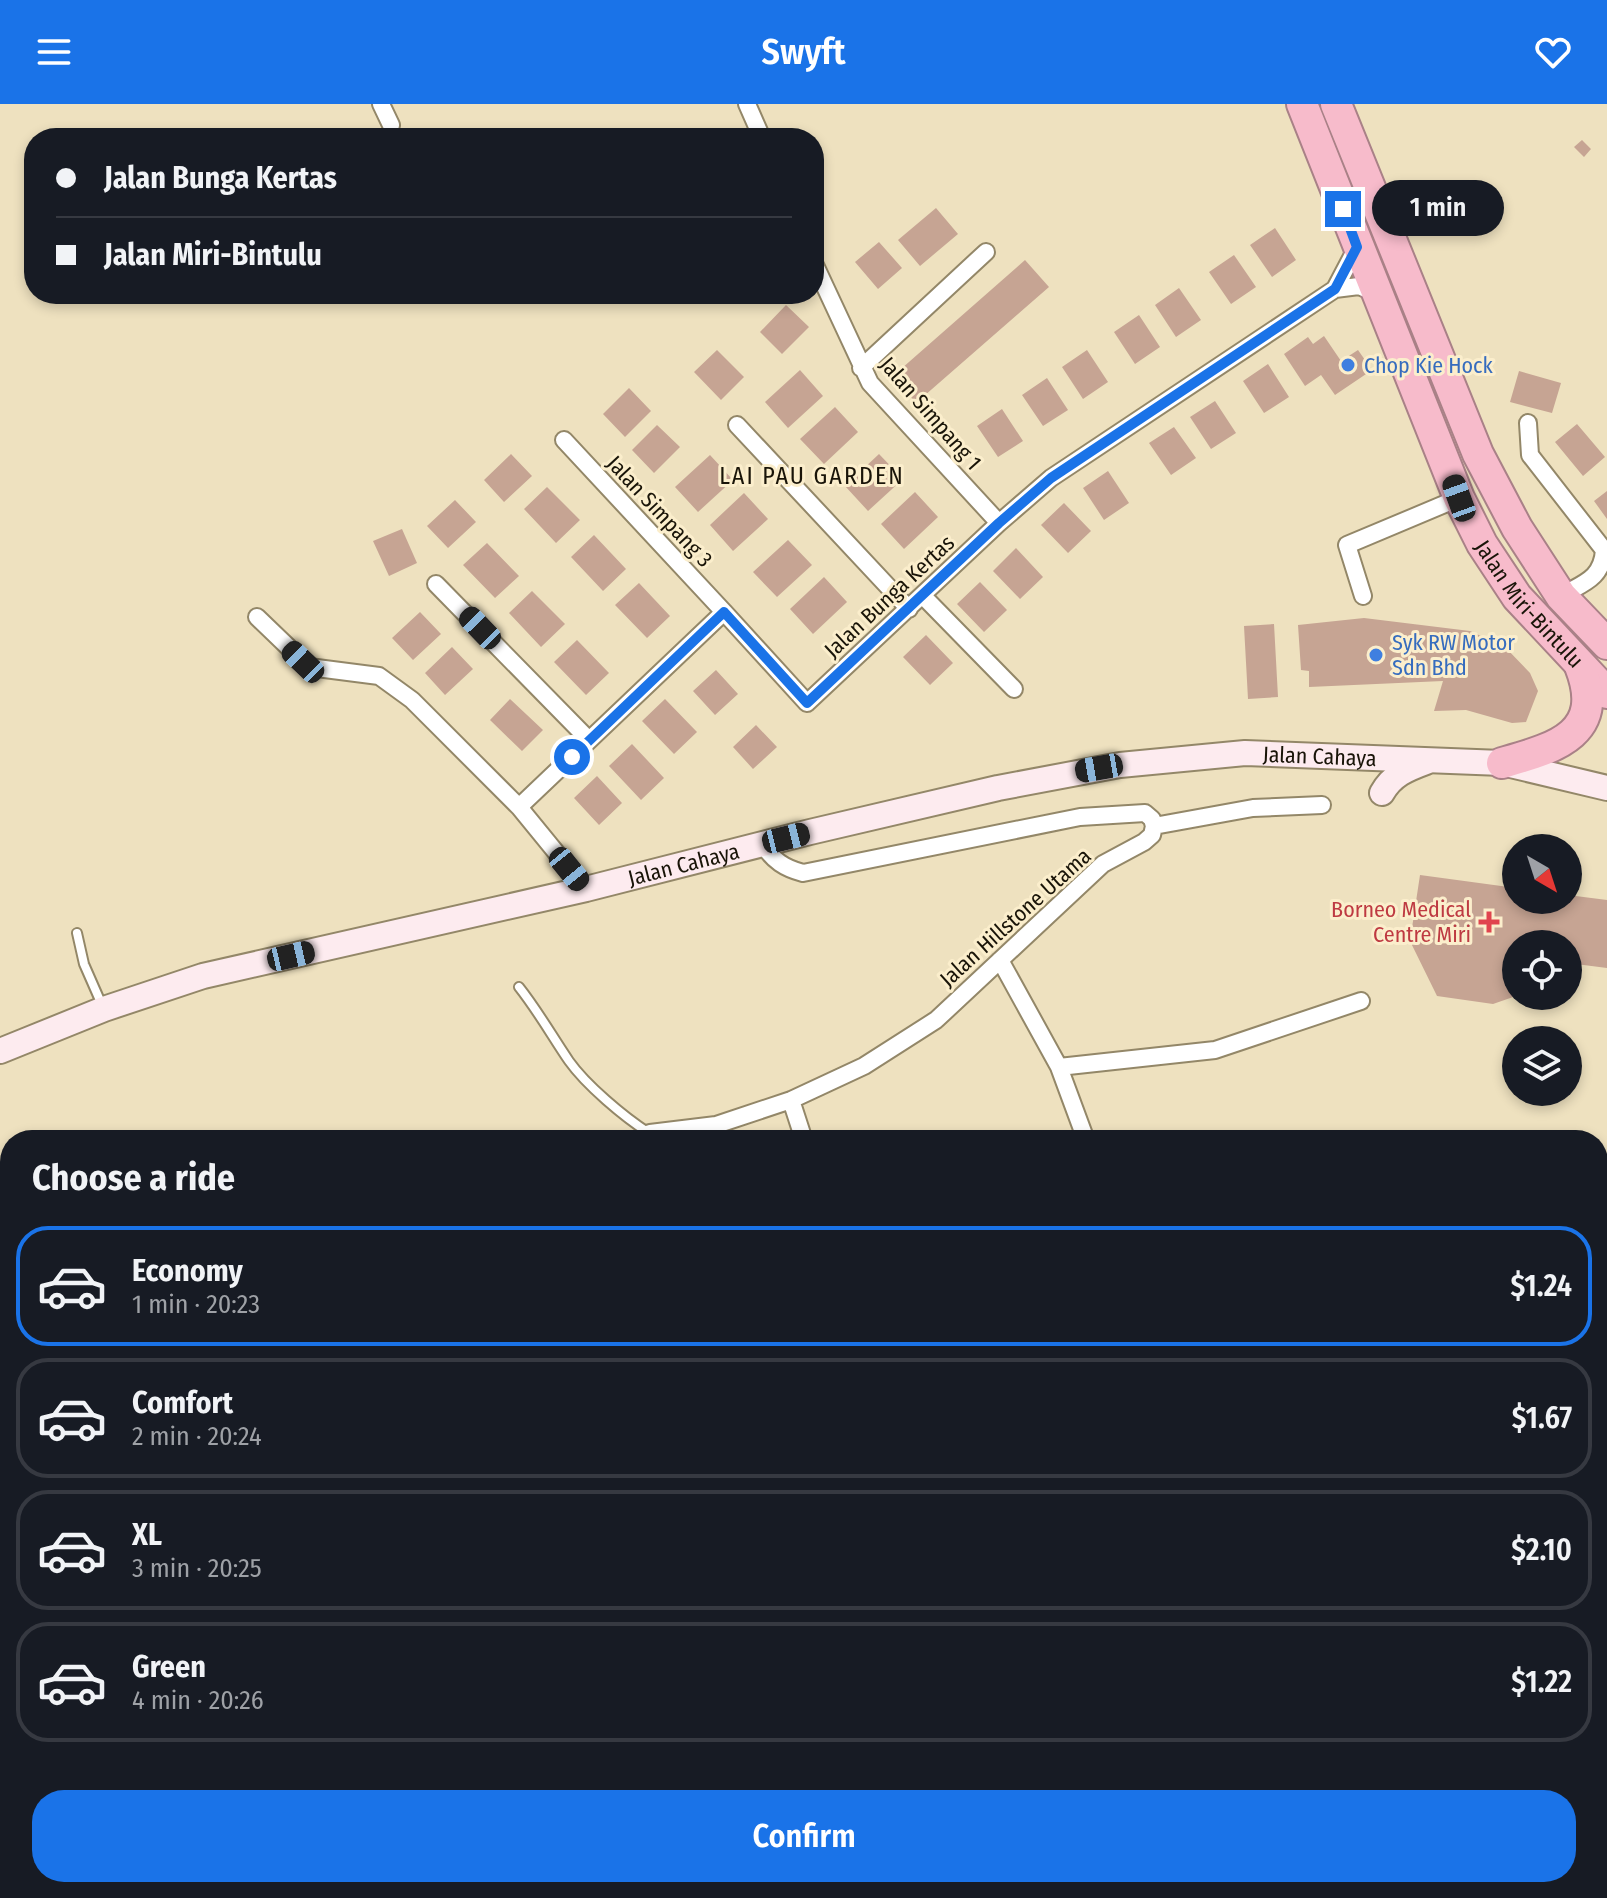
<!DOCTYPE html>
<meta charset="utf-8">
<style>
:root{--surface:#171b24;--page:#20242c;--text:#f1f3f6;--muted:#9ea1a6;--line:#363941;--accent:#1a73e8}
body{margin:0;font-family:"Fira Sans Condensed",sans-serif;background:var(--page);color:var(--text);height:100vh;display:flex;flex-direction:column;font-size:30px;white-space:nowrap}
*{box-sizing:border-box;margin:0}
p{font-size:26px;color:var(--muted)}
.icon{flex:none;width:44px;height:44px;fill:none;stroke:currentColor;stroke-width:2;stroke-linecap:round;stroke-linejoin:round}
.map{position:relative;flex:1;overflow:hidden}
.sheet{position:absolute;left:0px;top:1026px;width:1608px;height:768px;display:flex;flex-direction:column;background:var(--surface);border-radius:32px 32px 0 0;box-shadow:0 4px 12px #0003}
.sheet>*{flex:none}
.top-card{position:absolute;left:24px;top:24px;width:800px;height:176px;border-radius:32px;box-shadow:0 4px 12px #0003;display:grid;align-content:center;height:176px;padding:0 32px;background:var(--surface)}
.needle{width:52px;rotate:141deg}
.tools{position:absolute;left:1502px;top:730px;display:grid;gap:16px}
.tools a{display:grid;place-items:center;width:80px;height:80px;border-radius:50%;background:var(--surface);box-shadow:0 4px 12px #0003;font-size:40px}
.end{position:absolute;width:36px;height:36px;margin:-18px;border:10px solid #1a73e8;background:#fff;box-shadow:0 0 0 4px #fff}
.from{border-radius:50%}
.bubble{position:absolute;height:56px;border-radius:28px;background:var(--surface);box-shadow:0 4px 12px #0003;font-size:26px;font-weight:600;line-height:56px;text-align:center}
.car{position:absolute;width:24px;height:48px;margin:-24px -12px;border-radius:10px;box-shadow:0 0 6px 2px #0007;background:linear-gradient(#222 24%,#8ab4d8 0 40%,#222 0 76%,#8ab4d8 0 86%,#222 0)}
.top-card b{display:flex;align-items:center;gap:28px;height:76px;font-size:30px}
.top-card b+b{border-top:2px solid var(--line)}
.top-card i{width:20px;height:20px;background:var(--text)}
ul{padding:0;list-style:none}
li{display:flex;align-items:center;gap:24px;height:120px;margin:0 16px 12px;padding:0 16px;border:4px solid var(--line);border-radius:32px}
li div{flex:1}
li b{display:block;font-size:30px}
li em{font-style:normal;font-weight:600}
li.active{border-color:var(--accent)}
li>.icon{width:72px;height:72px;stroke-width:1.5}
h2{padding:0 32px;font-size:36px;line-height:96px}
.primary-button{display:flex;gap:16px;margin-top:auto;padding:16px 32px}
.primary-button a{flex:1;height:92px;border-radius:32px;background:var(--accent);color:#fff;font-size:32px;font-weight:600;line-height:92px;text-align:center}
header{display:flex;justify-content:space-between;align-items:center;height:104px;padding:0 32px;background:var(--accent);color:#fff;font-size:36px;font-weight:600}
.map>svg:first-child{display:block}
</style>
<header><svg class="icon" aria-label="menu" viewBox="0 0 24 24"><path d="M4 6h16M4 12h16M4 18h16"/></svg>Swyft<svg class="icon" aria-label="heart" viewBox="0 0 24 24"><path d="M12 20l-8-8c-3-5 5-10 8-4 3-6 11-1 8 4z"/></svg></header>
<div class="map">
<svg width="1607" height="1794" viewBox="0 0 1607 1794">
<rect width="100%" height="100%" fill="#eee1bf"/>
<path fill="#c6a493" d="M1582,36L1591,45L1584,53L1574,43Z
M936,104L958,130L920,162L898,136Z
M1275,124L1296,156L1272,173L1250,141Z
M879,138L902,164L878,185L855,158Z
M1234,151L1256,183L1231,200L1209,168Z
M1025,156L1049,183L916,299L893,272Z
M1179,184L1201,216L1176,233L1155,201Z
M786,201L809,223L782,250L760,228Z
M1139,211L1160,243L1135,260L1114,228Z
M1324,232L1341,257L1358,246L1372,266L1335,291L1321,271L1305,282L1284,250L1308,233L1313,240Z
M717,246L744,273L721,296L694,268Z
M1087,246L1108,278L1083,295L1062,263Z
M1268,260L1289,293L1264,309L1243,277Z
M800,266L823,292L788,324L765,298Z
M1519,267L1561,279L1552,309L1510,298Z
M1047,274L1068,306L1043,322L1022,291Z
M629,284L651,307L625,333L603,310Z
M1215,297L1236,329L1211,345L1190,313Z
M835,303L858,328L824,360L800,335Z
M1002,305L1023,337L998,353L977,322Z
M1577,320L1605,353L1583,372L1555,338Z
M657,321L680,343L654,369L632,346Z
M1174,323L1196,354L1171,371L1149,339Z
M511,350L532,372L504,398L484,376Z
M879,350L903,375L868,407L845,382Z
M710,351L733,376L698,408L675,383Z
M1108,367L1129,399L1104,416L1083,384Z
M547,383L580,416L556,439L524,405Z
M1607,387V415L1594,397Z
M915,388L938,413L904,445L881,420Z
M744,389L768,415L733,447L710,421Z
M455,396L476,418L448,444L427,422Z
M1064,399L1091,427L1068,449L1041,421Z
M402,425L417,459L389,472L373,437Z
M594,431L626,465L603,487L571,453Z
M788,436L812,461L777,493L753,468Z
M487,439L519,472L495,494L463,461Z
M1016,444L1043,473L1020,495L993,467Z
M824,473L847,498L813,530L790,505Z
M980,478L1007,506L984,528L957,500Z
M639,479L670,512L647,534L615,501Z
M532,487L565,520L541,543L509,509Z
M420,508L441,530L413,556L392,534Z
M1364,514L1470,527L1505,543L1530,569L1538,587L1526,618L1512,619L1466,606L1434,607L1443,577L1309,583V567L1301,566L1298,521Z
M1274,520L1278,593L1248,595L1244,522Z
M926,531L953,559L930,581L903,553Z
M577,536L609,569L586,591L554,558Z
M452,543L473,565L445,591L425,569Z
M716,566L738,590L715,611L693,587Z
M510,595L543,626L522,647L490,616Z
M665,595L697,628L674,650L642,617Z
M756,621L777,643L753,665L733,643Z
M632,640L664,674L641,696L609,662Z
M597,672L622,699L599,721L574,694Z
M1420,771L1516,784V796H1568V791L1607,796V864L1568,859V840H1516V892L1493,900L1437,892L1410,837Z
M1606,1330L1607,1361L1598,1364V1332Z
M1602,1485L1607,1541L1598,1544V1486Z"/>
<g fill="none" stroke-linecap="round" stroke-linejoin="round">
<g stroke="#938768" stroke-width="12">
<path id="lane" d="M77,829L84,860L102,901
M519,883C538,907 552,932 569,957C586,981 624,1013 649,1029
M1182,1784L1186,1794"/>
</g>
<g stroke="#938768" stroke-width="20">
<path id="street" d="M381,0L391,21
M747,0L762,34
M814,159L870,279L999,419
M1335,185L1357,143
M861,264L986,148
M1528,319L1530,351L1604,446C1602,475 1583,479 1561,492
M737,321L909,505
M564,336L724,508
M436,480L589,636
M923,492L1014,585
M1363,492L1347,441L1459,394
M257,513L309,563L379,572L412,596L519,703L586,785
M519,703L724,508L807,599L999,419L1051,374L1335,185L1359,182L1376,189
M1154,722L1253,704L1322,701
M762,740C774,757 784,764 803,769L1080,713L1145,709L1152,715L1154,722
M1000,856L1059,963L1086,1036
M1059,963L1215,946L1361,897
M791,996L804,1036
M645,1036L650,1029L716,1021L791,996L864,962L936,916L1103,760L1144,738L1152,731L1154,722
M0,1388L10,1389
M1598,1446L1607,1444
M0,1648L10,1647
M325,1784L326,1794
M514,1784L515,1794
M689,1794L691,1784
M1033,1794L1035,1784"/>
</g>
<g stroke="#938768" stroke-width="28">
<g id="secondary">
<path d="M1382,689C1392,671 1407,665 1426,658"/>
<path id="s1" d="M0,947L104,905L203,872L586,785L810,728L998,684L1120,661L1245,649L1502,659L1607,684"/>
</g>
</g>
<g stroke="#a98187" stroke-width="34">
<g id="highway">
<path id="s2" d="M1302,0L1459,394L1482,440L1517,493L1607,589"/>
<path d="M1336,0L1478,350L1517,424L1561,492L1607,540"/>
<path d="M1502,659C1554,644 1607,631 1580,562"/>
</g>
</g>
<use href="#lane" stroke="#fff" stroke-width="8"/>
<use href="#street" stroke="#fff" stroke-width="16"/>
<use href="#secondary" stroke="#fdebef" stroke-width="24"/>
<use href="#highway" stroke="#f7bbcb" stroke-width="30"/>
</g>
<g fill="none" stroke-linecap="round" stroke-linejoin="round">
<path stroke="#1a73e8" stroke-width="10" d="M572,653L724,508L807,599L999,419L1051,374L1335,185L1357,143L1343,105"/>
</g>
<g fill="#3f7fe0" stroke="#fbeecc" stroke-width="3">
<circle cx="1348" cy="261" r="8"/>
<circle cx="1376" cy="551" r="8"/>
</g>
<path fill="#e0444e" stroke="#fbeecc" stroke-width="3" d="M1485 806h8v8h8v8h-8v8h-8v-8h-8v-8h8z"/>
<g text-anchor="middle" stroke-width="6" stroke-linejoin="round" paint-order="stroke">
<g font-size="22" fill="#366cbe" stroke="#fbeecc" text-anchor="start">
<text x="1364" y="269">Chop Kie Hock</text>
<text x="1392" y="546">Syk RW Motor<tspan x="1392" dy="25">Sdn Bhd</tspan></text>
</g>
<g font-size="22" fill="#191408" stroke="#fbeecc">
<text transform="translate(931 309) rotate(49)" y="8">Jalan Simpang 1</text>
<text transform="translate(660 407) rotate(47)" y="8">Jalan Simpang 3</text>
<text transform="translate(889 492) rotate(-43)" y="8">Jalan Bunga Kertas</text>
<text dy="8" stroke="none"><textPath href="#s2" startOffset="552">Jalan Miri-Bintulu</textPath></text>
<text dy="8" stroke="none"><textPath href="#s1" startOffset="1358">Jalan Cahaya</textPath></text>
<text dy="8" stroke="none"><textPath href="#s1" startOffset="710">Jalan Cahaya</textPath></text>
<text transform="translate(1015 813) rotate(-42)" y="8">Jalan Hillstone Utama</text>
</g>
<g font-size="22" fill="#be3a42" stroke="#fbeecc" text-anchor="end">
<text x="1471" y="813">Borneo Medical<tspan x="1471" dy="25">Centre Miri</tspan></text>
</g>
<g font-size="24" letter-spacing="2" fill="#191408" stroke="#fbeecc">
<text x="812" y="380">LAI PAU GARDEN</text>
</g>
</g>
</svg>
<div class="tools">
<a><svg class="needle" viewBox="-14 -14 28 28"><path d="M0-13l5 13h-10z" fill="#e53935"/><path d="M0 13l5-13h-10z" fill="#9ea1a6"/></svg></a>
<a><svg class="icon" aria-label="locate" viewBox="0 0 24 24"><circle cx="12" cy="12" r="6"/><path d="M12 2v4M12 18v4M2 12h4M18 12h4"/></svg></a>
<a><svg class="icon" aria-label="layers" viewBox="0 0 24 24"><path d="M12 4l9 5-9 5-9-5zM3 14l9 5 9-5"/></svg></a>
</div>
<i class="end from" style="left:572px;top:653px"></i>
<i class="end" style="left:1343px;top:105px"></i>
<div class="bubble" style="left:1372px;top:76px;width:132px">1 min</div>
<i class="car" style="left:1459px;top:394px;rotate:340deg"></i>
<i class="car" style="left:480px;top:524px;rotate:316deg"></i>
<i class="car" style="left:303px;top:558px;rotate:314deg"></i>
<i class="car" style="left:1099px;top:664px;rotate:260deg"></i>
<i class="car" style="left:786px;top:734px;rotate:76deg"></i>
<i class="car" style="left:569px;top:765px;rotate:141deg"></i>
<i class="car" style="left:291px;top:852px;rotate:77deg"></i>
<div class="top-card">
<b><i class="from"></i>Jalan Bunga Kertas</b>
<b><i></i>Jalan Miri-Bintulu</b>
</div>
<section class="sheet">
<h2>Choose a ride</h2>
<ul>
<li class="active"><svg class="icon" aria-label="car" viewBox="0 0 24 24"><path d="M5 17H2v-5l4-1 3-4h7l3 4 3 1v5h-3M9 17h6M6 11h13"/><circle cx="7" cy="17" r="2"/><circle cx="17" cy="17" r="2"/></svg><div><b>Economy</b><p>1 min · 20:23</p></div><em>$1.24</em></li>
<li><svg class="icon" aria-label="car" viewBox="0 0 24 24"><path d="M5 17H2v-5l4-1 3-4h7l3 4 3 1v5h-3M9 17h6M6 11h13"/><circle cx="7" cy="17" r="2"/><circle cx="17" cy="17" r="2"/></svg><div><b>Comfort</b><p>2 min · 20:24</p></div><em>$1.67</em></li>
<li><svg class="icon" aria-label="car" viewBox="0 0 24 24"><path d="M5 17H2v-5l4-1 3-4h7l3 4 3 1v5h-3M9 17h6M6 11h13"/><circle cx="7" cy="17" r="2"/><circle cx="17" cy="17" r="2"/></svg><div><b>XL</b><p>3 min · 20:25</p></div><em>$2.10</em></li>
<li><svg class="icon" aria-label="car" viewBox="0 0 24 24"><path d="M5 17H2v-5l4-1 3-4h7l3 4 3 1v5h-3M9 17h6M6 11h13"/><circle cx="7" cy="17" r="2"/><circle cx="17" cy="17" r="2"/></svg><div><b>Green</b><p>4 min · 20:26</p></div><em>$1.22</em></li>
</ul>
<div class="primary-button"><a>Confirm</a></div>
</section>
</div>
